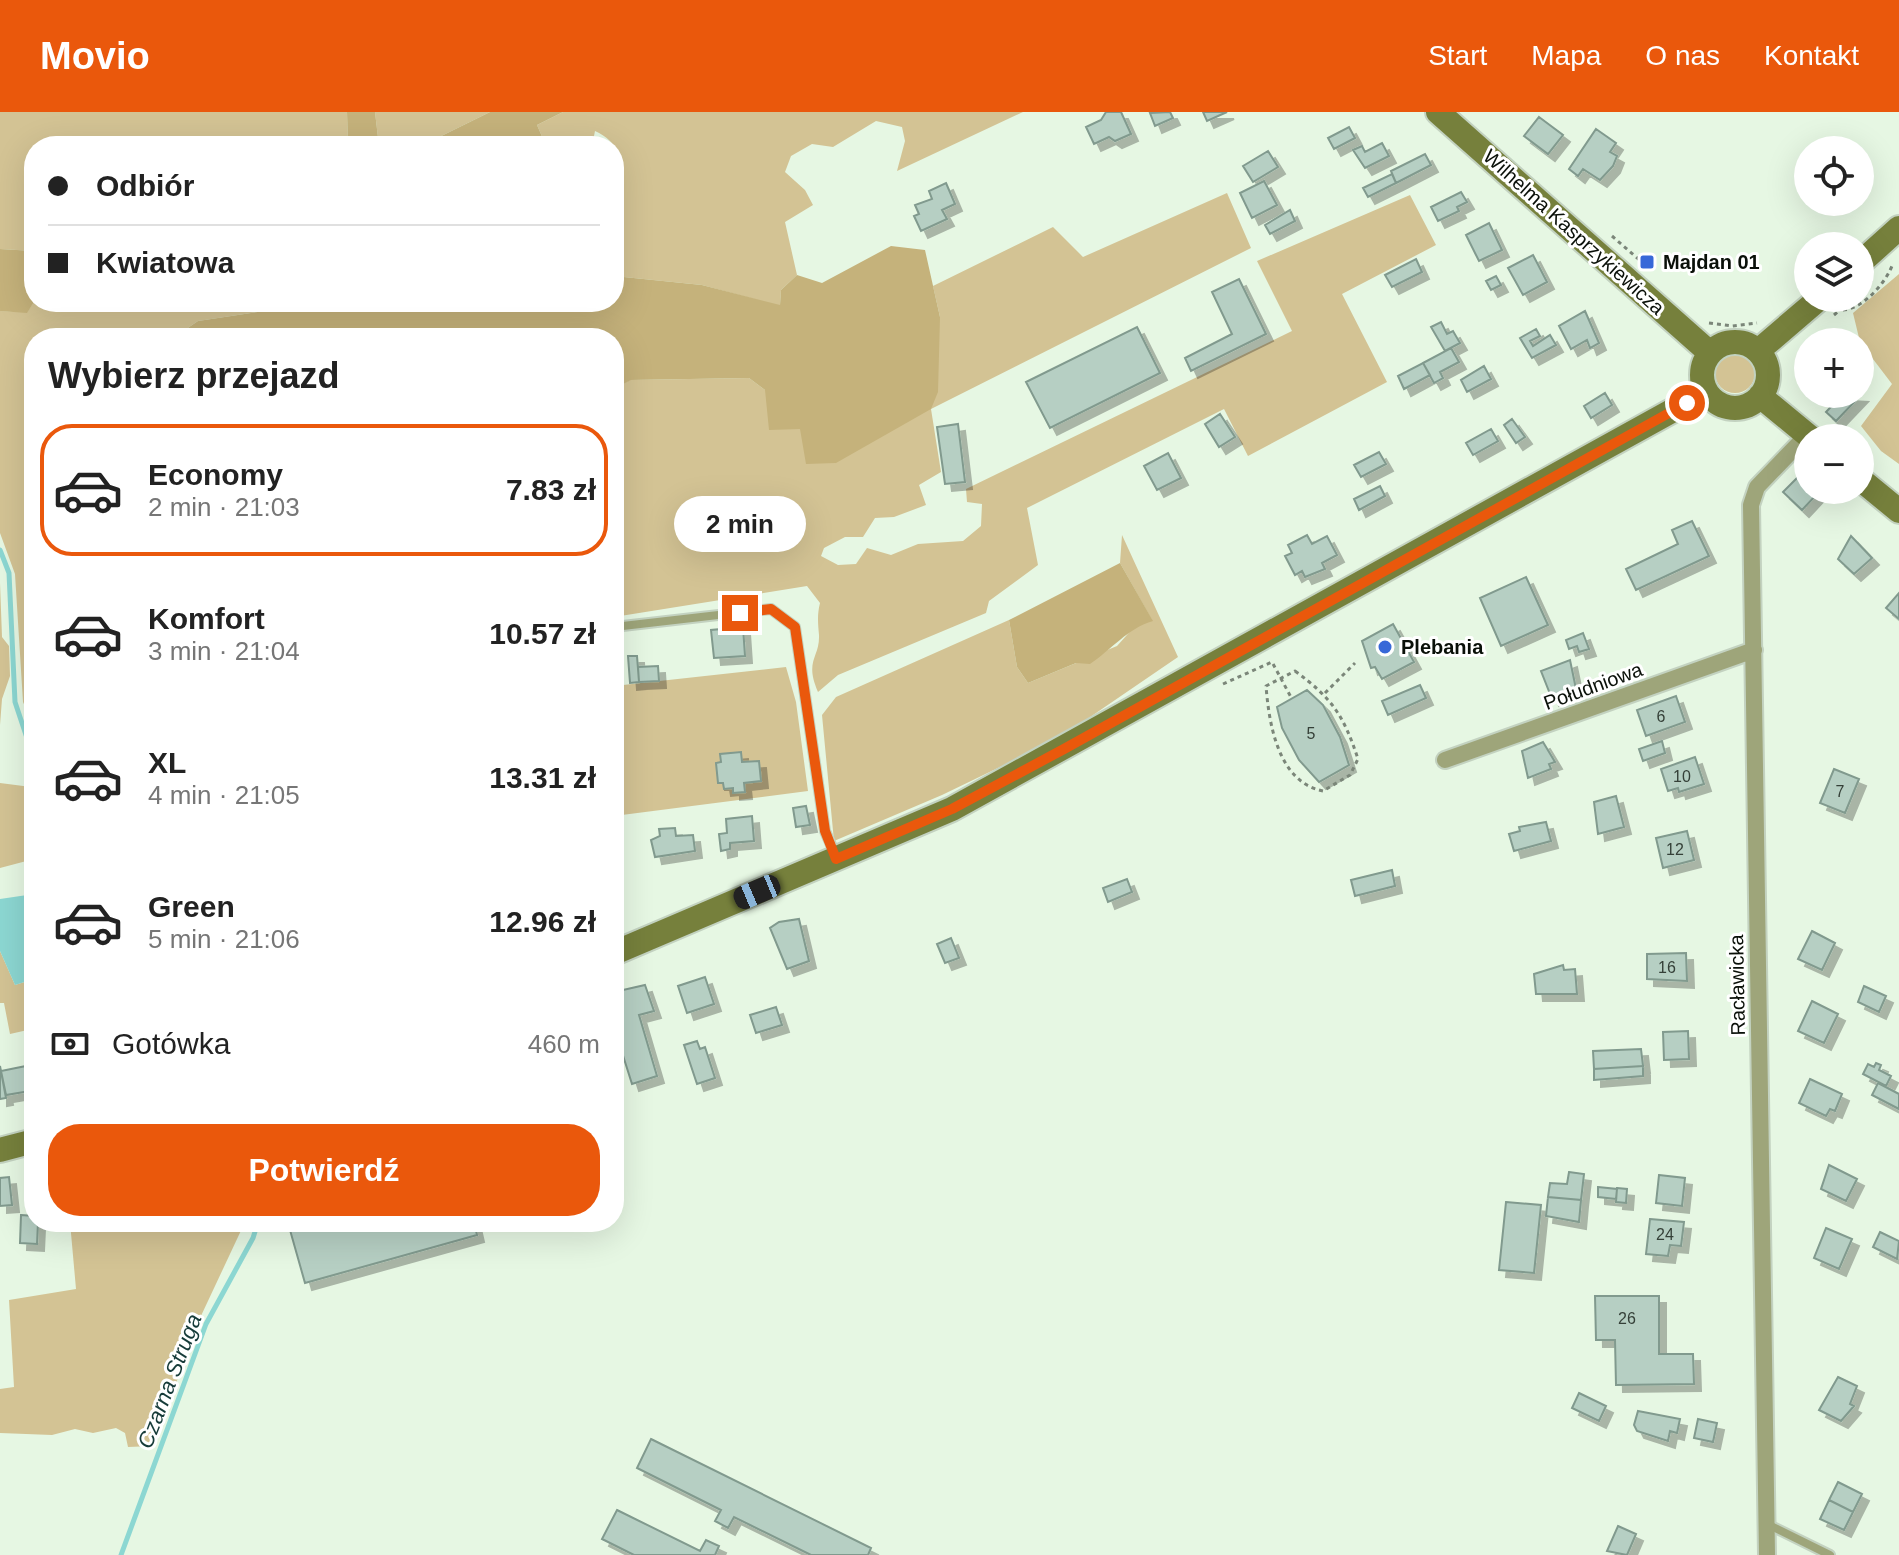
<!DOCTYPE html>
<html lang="pl">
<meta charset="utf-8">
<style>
:root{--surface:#fff;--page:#f6f6f6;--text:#222;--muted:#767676;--line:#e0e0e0;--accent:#ea580c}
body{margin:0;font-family:Helvetica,sans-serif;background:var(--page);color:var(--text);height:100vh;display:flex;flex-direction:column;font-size:30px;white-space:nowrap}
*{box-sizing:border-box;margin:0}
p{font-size:26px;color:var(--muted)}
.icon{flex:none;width:44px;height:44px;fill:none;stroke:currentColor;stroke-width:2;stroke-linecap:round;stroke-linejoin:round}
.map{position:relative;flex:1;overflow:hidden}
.sheet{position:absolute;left:24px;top:216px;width:600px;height:904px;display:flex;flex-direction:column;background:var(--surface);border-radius:32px;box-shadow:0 8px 32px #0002}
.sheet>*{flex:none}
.guide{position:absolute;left:24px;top:24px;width:600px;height:176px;border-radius:32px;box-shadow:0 8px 32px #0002;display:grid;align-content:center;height:176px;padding:0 24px;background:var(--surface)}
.tools{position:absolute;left:1794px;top:24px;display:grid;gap:16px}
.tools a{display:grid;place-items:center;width:80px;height:80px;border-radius:50%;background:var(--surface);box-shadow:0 8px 32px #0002;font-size:40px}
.end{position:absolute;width:36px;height:36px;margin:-18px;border:10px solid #ea580c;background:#fff;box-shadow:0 0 0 4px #fff}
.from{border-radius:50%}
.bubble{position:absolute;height:56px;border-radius:28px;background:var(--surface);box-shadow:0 8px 32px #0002;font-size:26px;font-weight:800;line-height:56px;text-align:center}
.car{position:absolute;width:24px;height:48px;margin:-24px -12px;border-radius:10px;box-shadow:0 0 6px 2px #0007;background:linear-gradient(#222 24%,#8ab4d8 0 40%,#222 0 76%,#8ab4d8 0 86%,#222 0)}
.guide b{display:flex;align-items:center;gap:28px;height:76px;font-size:30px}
.guide b+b{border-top:2px solid var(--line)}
.guide i{width:20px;height:20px;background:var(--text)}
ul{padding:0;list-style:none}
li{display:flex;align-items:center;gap:24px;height:132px;margin:0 16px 12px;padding:0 8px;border:4px solid transparent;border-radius:32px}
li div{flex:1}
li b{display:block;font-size:30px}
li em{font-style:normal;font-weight:800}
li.active{border-color:var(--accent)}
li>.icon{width:72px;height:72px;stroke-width:1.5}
h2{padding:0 24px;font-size:36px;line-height:96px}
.pay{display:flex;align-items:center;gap:20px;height:88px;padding:0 24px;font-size:30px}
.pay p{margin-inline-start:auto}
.primary-button{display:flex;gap:16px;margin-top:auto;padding:16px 24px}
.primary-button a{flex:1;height:92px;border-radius:32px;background:var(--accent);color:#fff;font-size:32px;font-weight:800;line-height:92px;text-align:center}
header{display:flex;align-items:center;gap:48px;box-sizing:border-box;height:112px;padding:0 40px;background:var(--accent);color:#fff}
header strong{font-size:38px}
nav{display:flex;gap:44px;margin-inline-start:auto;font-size:28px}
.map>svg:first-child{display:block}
</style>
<header>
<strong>Movio</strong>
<nav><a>Start</a><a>Mapa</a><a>O nas</a><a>Kontakt</a></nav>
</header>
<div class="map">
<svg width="1899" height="1443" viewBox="0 0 1899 1443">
<defs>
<filter id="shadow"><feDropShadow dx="7" dy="7" stdDeviation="0" flood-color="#0004"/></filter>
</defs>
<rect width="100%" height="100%" fill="#e6f7e3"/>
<path fill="#d3c394" d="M0,0H347L348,33L34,34V139L0,137Z
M375,0H490L421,34H379Z
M563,0H1023L897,59L905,29L902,15L876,9L833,35L812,32L791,44L785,60L805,78L813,93L785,110L797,163L781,178L780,194L702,173L614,164V129L623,119C614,83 639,39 595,19L592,34L544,29L537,13Z
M1227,81L1251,136L931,297L941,360L919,373L926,393L894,405L875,406L863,425H845L824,436L821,444L838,453L856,452L867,436L891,443L918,432L963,429L981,414L982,392L967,390L966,377L1292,219L1257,149L1410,83L1436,133L1342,182L1387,270L1248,344L1224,297L1027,396L1038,453L989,489L986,501L838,563L818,580C804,548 820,546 819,523C818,511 817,503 820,491L807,474L614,505V277L630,268L749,266L765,278L940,205L933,174L1053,115L1083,145Z
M1899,162V352L1881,339L1861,314L1892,272L1860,230L1853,201Z
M34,190H119L129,199L147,198L151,190H198L204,198L223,197L231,190H272L264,199L198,209L173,226H155L151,220H131L127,226H34V615L23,590L15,462L0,421V199L27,200Z
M1715 261a20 20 0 1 1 40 0a20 20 0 1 1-40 0Z
M1122,423L1178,545L1058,627L942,683L834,729L822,603L836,585L1009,508L1017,555L1028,571L1117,534L1135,514L1152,508L1120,451Z
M0,471L2,525L9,534L10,564L2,587L0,613Z
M786,555L796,590L808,679L614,704V574Z
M0,671L31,675L34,747L0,756Z
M0,839L15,873L34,867V923L32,917L10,922L4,891H0Z
M70,1110H245L200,1206L153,1334L128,1335L125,1321L116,1316L93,1321L75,1317L52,1323L0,1321V1277L14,1275L9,1188L76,1177Z"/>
<path fill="#c5b27b" d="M347,0H375L379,34H348Z
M490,0H563L537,13L544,29L575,34H491L488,28L469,30L465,34H421Z
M614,37C633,69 615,85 623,119L614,129Z
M891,134L925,138L940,205L938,280L931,297L836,351L806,352L800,317L769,318L765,278L749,266L631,268L614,277V252L620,249L617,239H614V226H173L198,209L264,199L272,190H614V164L702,173L780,193L781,178L797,163L822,171Z
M0,137L34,139V190L27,201L0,199Z
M1120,451L1153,509C1128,516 1111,538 1090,552L1076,551L1028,571L1017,555L1009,508Z"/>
<path fill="#8cd7d2" d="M34,782V867L15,873L0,839V787Z"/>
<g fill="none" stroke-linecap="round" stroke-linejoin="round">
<path stroke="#8cd7d2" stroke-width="5" d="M0,438L9,461L15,590L34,647
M121,1443L206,1212L253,1126L258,1110"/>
</g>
<path fill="#b6cfc3" stroke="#819a8e" stroke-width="2" filter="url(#shadow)" d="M1121,0L1131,22L1115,29L1109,25L1094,32L1086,15L1101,8L1106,0Z
M1170,0L1173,6L1155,14L1150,1Z
M1203,0H1227L1207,9Z
M1539,5L1563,23L1548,42L1524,24Z
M1349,15L1355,26L1334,37L1328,26Z
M1596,17L1616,31L1610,40L1617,44L1613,54L1600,68L1583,57L1578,64L1569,57Z
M1382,31L1389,44L1365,56L1353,38L1362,34L1365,40Z
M1268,39L1278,55L1253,70L1243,54Z
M1425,42L1431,53L1396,71L1391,59Z
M1392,62L1396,71L1368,85L1363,76Z
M1264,69L1277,93L1252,106L1240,81Z
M946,71L955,92L942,98L947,107L921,119L914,104L919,102L915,93L932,87L929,79Z
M1461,80L1467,90L1457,95L1459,99L1438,109L1431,95Z
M1290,98L1295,109L1270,122L1265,113Z
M1489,111L1502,138L1479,149L1466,123Z
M1533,143L1547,170L1523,183L1508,156Z
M1416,147L1422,160L1392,175L1385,163Z
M1496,164L1501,173L1491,178L1486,169Z
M1239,167L1266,222L1191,259L1185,246L1232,222L1212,180Z
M1585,199L1599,231L1590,236L1587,228L1571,237L1559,214Z
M1441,210L1447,222L1453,219L1460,231L1445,239L1431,215Z
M1137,215L1160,261L1050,316L1026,270Z
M1536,217L1540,224L1530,229L1533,234L1550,223L1556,233L1532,246L1520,226Z
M1451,236L1459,250L1440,260L1443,266L1434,271L1423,251Z
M1423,251L1430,263L1404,277L1398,264Z
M1484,254L1491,267L1467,280L1461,268Z
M1605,281L1612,293L1591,306L1584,294Z
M1843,282L1861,283L1836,309L1826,300Z
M1220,302L1235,325L1219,335L1205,312Z
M1512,307L1525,325L1516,331L1504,313Z
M958,312L965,370L945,372L937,315Z
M1491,317L1498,329L1473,343L1466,331Z
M1379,340L1386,352L1361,365L1354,353Z
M1168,341L1181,366L1157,378L1144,354Z
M1801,362L1808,369V378L1819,380L1802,398L1783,380Z
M1380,374L1385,384L1359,398L1354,387Z
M1692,409L1709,444L1636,478L1626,457L1678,432L1672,418Z
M1307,423L1312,432L1327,424L1337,443L1322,451L1325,457L1305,465L1302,459L1295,463L1285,444L1292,441L1288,433Z
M1851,424L1872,446L1854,462L1838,447Z
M1526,465L1548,513L1501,534L1480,486Z
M1899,481V507L1886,496Z
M1393,512L1414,550L1382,567L1375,555L1371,556L1362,529Z
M743,515L745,544L714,546L711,518Z
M1583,521L1589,537L1579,540L1577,534L1569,537L1566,528Z
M628,544H637L639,570L630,571Z
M1570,548L1576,577L1552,587L1541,559Z
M658,554L659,569L639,570L638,555Z
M1420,573L1426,586L1388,603L1382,589Z
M1307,578L1323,593L1340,625L1349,653L1319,670L1299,648L1282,616L1277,595Z
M1676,584L1685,610L1646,624L1637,598Z
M1662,629L1665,641L1643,649L1639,637Z
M1543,630L1555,650L1549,652L1551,657L1528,666L1522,639Z
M741,640L742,650L759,649L761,669L744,671L745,680L733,681V676L724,677L723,671H718L716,651L721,650L720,642Z
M1695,645L1704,672L1679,680L1678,676L1668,679L1661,657Z
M1834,657L1859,667L1845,701L1820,691Z
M1616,684L1624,715L1598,722L1594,690Z
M806,694L810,713L796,715L793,696Z
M752,704L754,729L730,731V737L721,739L719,722L727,721L726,707Z
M1546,710L1551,729L1514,739L1509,722L1520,719L1519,715Z
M675,716L676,724L693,723L695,739L655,745L651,728L660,724L659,717Z
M1687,719L1694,748L1663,756L1656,726Z
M1392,758L1395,774L1355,784L1351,768Z
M1127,767L1132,780L1108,790L1103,776Z
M799,807L809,849L787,857L770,816L779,810Z
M1812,819L1835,831L1822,858L1798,847Z
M951,826L959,846L945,851L937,832Z
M1686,841L1687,869L1647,867V842Z
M1563,853L1564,858L1575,857L1577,882H1536L1534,862Z
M705,865L714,892L687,901L678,874Z
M645,873L654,899L639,903L657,964L632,972L614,915V880Z
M1864,874L1886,884L1879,900L1858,890Z
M1812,889L1838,902L1824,931L1798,919Z
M776,895L782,913L756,921L750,903Z
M1688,919L1689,947L1664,948L1663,920Z
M697,929L700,937L705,935L715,966L697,972L684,933Z
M1641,937L1643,954L1594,957L1593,939Z
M1876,951L1881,953L1879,958L1891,964L1886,974L1863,962L1868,952L1874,955Z
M0,954L6,986L0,987Z
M26,954L30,979L6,983L1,959Z
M1643,954V964L1594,968V957Z
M1810,967L1842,982L1835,999L1830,997L1826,1004L1799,991Z
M1878,971L1899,982V997L1872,983Z
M1829,1053L1857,1067L1846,1089L1821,1077Z
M1569,1060L1584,1062L1581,1088L1548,1085L1550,1071L1567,1072Z
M1659,1063L1685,1066L1682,1094L1656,1091Z
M9,1065L12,1093L0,1094V1066Z
M1598,1075L1617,1077L1616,1087L1598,1085Z
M1617,1076L1627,1077L1626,1091L1616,1090Z
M1548,1085L1581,1088L1579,1110L1546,1104Z
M1506,1090L1541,1093L1534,1161L1499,1158Z
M21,1103L34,1104V1110H38L37,1132L20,1131Z
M1650,1107L1684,1110L1681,1134L1670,1133L1668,1144L1646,1142Z
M317,1110H474L477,1123L305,1171L290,1118Z
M1826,1116L1852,1127L1839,1157L1814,1146Z
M1880,1120L1899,1129L1897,1147L1873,1135Z
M1595,1184H1659V1242H1693L1694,1272L1616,1273L1615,1228H1596Z
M1838,1265L1857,1274L1850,1292L1854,1294L1841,1309L1819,1298Z
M1579,1281L1606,1294L1599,1309L1572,1296Z
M1638,1299L1680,1307L1677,1321L1670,1319L1668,1329L1637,1319L1634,1313Z
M1698,1307L1717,1311L1713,1330L1694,1326Z
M651,1327L871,1436L868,1443H811L734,1405L728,1416L715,1409L721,1398L637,1356Z
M1838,1370L1862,1382L1853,1400L1829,1388Z
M1829,1388L1853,1400L1844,1418L1820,1407Z
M617,1398L700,1439L706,1428L719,1434L715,1443H634L602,1427Z
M1618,1414L1636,1422L1627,1443L1607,1439Z"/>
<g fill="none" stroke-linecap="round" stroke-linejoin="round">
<g stroke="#c3d2c0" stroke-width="12">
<path id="lane" d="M614,515L771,497L795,515L825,719L835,742
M1767,1412L1830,1443"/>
</g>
<g stroke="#c3d2c0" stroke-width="20">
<path id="street" d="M1445,648L1754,538
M1767,1443L1751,393L1757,375L1807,323"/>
</g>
<g stroke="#c3d2c0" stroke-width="28">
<path id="secondary" d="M1438,0L1710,241
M1860,151L1899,116
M1702 263a33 33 0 1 1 66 0a33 33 0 1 1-66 0Z
M1758,239L1820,186
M1760,284L1811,326
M1860,367L1899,399
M614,841L952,697L1706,280
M0,1038L34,1029"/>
</g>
<path stroke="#7b8679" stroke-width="3" stroke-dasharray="4 4" stroke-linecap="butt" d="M1612,124L1651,158
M1860,180L1872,169
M1843,198C1863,197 1887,170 1893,151
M1834,203L1854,186
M1709,211L1732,214L1757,211
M1295,559C1332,586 1344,604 1358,647L1350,663L1323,679C1278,670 1269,612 1266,574Z
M1223,572L1272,550L1292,587
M1325,581L1355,551"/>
<use href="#lane" stroke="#9ea57a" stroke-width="8"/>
<use href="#street" stroke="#9ea57a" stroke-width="16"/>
<use href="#secondary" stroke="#76803c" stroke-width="24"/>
</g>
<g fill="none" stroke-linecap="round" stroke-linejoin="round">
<path stroke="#ea580c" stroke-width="10" d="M740,501L771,497L795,515L825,719L836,747L952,697L1064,637L1687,291"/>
</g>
<g fill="#3768d8" stroke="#fff" stroke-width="3">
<rect x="1639" y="142" width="16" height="16" rx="4"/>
<circle cx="1385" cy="535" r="8"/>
</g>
<g text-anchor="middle" stroke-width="6" stroke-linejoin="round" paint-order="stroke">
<g font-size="16" fill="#354038">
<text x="1661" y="610">6</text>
<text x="1311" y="627">5</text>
<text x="1682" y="670">10</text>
<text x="1840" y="685">7</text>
<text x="1675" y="743">12</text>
<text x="1667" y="861">16</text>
<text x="1665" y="1128">24</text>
<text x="1627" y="1212">26</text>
</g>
<g font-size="20" fill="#0a1009" stroke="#fff">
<text transform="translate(1574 120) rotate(42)" y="7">Wilhelma Kasprzykiewicza</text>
<text transform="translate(1593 574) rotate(-20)" y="7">Południowa</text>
<text transform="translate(1737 873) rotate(-91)" y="7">Racławicka</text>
</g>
<g font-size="20" font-weight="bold" fill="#0a1009" stroke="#fff" text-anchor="start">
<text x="1663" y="157">Majdan 01</text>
<text x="1401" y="542">Plebania</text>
</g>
<g font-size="22" font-style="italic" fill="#163b39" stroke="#fff">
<text transform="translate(169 1269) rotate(-69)" y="8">Czarna Struga</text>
</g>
</g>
</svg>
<div class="tools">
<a><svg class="icon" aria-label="locate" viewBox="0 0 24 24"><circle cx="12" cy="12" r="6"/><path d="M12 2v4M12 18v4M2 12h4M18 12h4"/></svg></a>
<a><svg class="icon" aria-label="layers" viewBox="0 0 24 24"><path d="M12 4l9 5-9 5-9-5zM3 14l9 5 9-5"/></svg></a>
<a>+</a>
<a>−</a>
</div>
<i class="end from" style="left:1687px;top:291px"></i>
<i class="end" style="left:740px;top:501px"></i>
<div class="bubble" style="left:674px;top:384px;width:132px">2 min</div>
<i class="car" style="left:757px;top:780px;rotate:247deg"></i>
<div class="guide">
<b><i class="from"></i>Odbiór</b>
<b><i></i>Kwiatowa</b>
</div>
<section class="sheet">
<h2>Wybierz przejazd</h2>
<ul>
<li class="active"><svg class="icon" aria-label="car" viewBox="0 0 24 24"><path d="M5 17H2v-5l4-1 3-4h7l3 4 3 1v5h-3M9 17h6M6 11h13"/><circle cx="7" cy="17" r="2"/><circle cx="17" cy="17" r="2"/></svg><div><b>Economy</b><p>2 min · 21:03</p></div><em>7.83 zł</em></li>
<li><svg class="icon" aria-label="car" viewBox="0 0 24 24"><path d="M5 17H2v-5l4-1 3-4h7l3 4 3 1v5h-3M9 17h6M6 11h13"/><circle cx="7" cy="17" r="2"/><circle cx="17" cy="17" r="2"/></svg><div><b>Komfort</b><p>3 min · 21:04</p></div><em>10.57 zł</em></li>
<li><svg class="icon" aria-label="car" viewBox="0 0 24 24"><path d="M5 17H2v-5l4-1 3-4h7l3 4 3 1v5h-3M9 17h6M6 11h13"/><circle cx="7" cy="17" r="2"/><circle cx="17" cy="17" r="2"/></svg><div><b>XL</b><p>4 min · 21:05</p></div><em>13.31 zł</em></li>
<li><svg class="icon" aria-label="car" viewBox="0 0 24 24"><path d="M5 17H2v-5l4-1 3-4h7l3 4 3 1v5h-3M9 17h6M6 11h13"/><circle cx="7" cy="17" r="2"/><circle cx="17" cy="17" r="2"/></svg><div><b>Green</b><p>5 min · 21:06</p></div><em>12.96 zł</em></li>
</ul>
<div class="pay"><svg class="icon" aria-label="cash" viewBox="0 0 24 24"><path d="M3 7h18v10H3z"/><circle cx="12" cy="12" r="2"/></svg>Gotówka<p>460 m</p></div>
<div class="primary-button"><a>Potwierdź</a></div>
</section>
</div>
